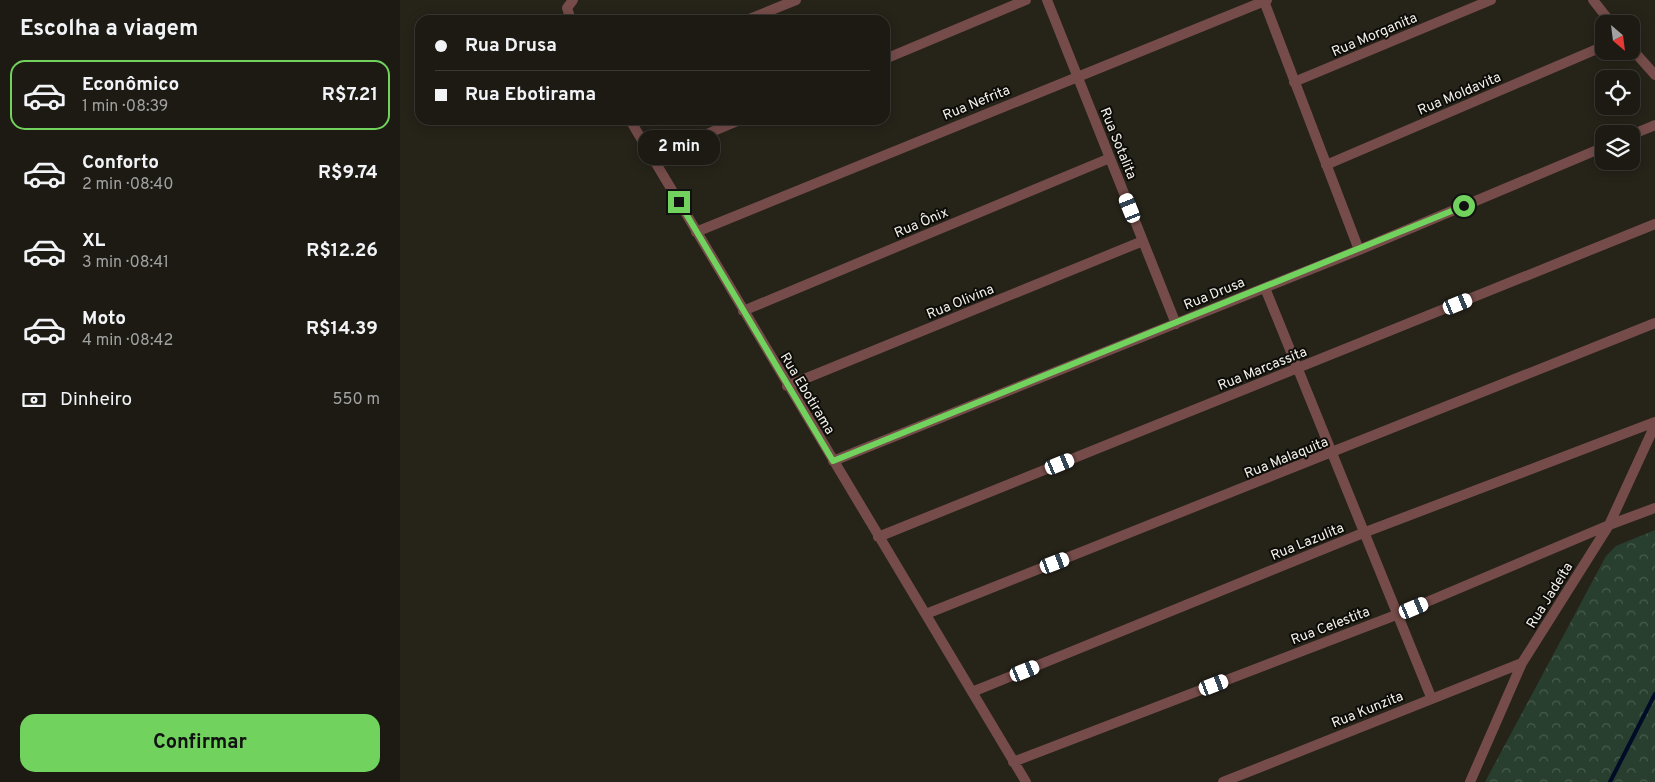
<!DOCTYPE html>
<html lang="pt">
<meta charset="utf-8">
<style>
:root{--surface:#1c1a13;--page:#292721;--text:#f1f3f6;--muted:#a0a1a0;--line:#3a3833;--accent:#71d35e}
body{margin:0;font-family:Overpass,sans-serif;background:var(--page);color:var(--text);height:100vh;display:flex;flex-direction:column;font-size:19px;white-space:nowrap}
*{box-sizing:border-box;margin:0}
p{font-size:16px;color:var(--muted)}
.icon{flex:none;width:28px;height:28px;fill:none;stroke:currentColor;stroke-width:2;stroke-linecap:round;stroke-linejoin:round}
.map{position:relative;flex:1;overflow:hidden}
.panel{display:flex;flex-direction:column;background:var(--surface);width:400px}
.panel>*{flex:none}
.guide{position:absolute;left:15px;top:15px;width:475px;height:110px;border-radius:15px;box-shadow:0 2px 12px #0003,0 0 0 1px var(--line);display:grid;align-content:center;height:110px;padding:0 20px;background:var(--surface)}
.needle{width:32px;rotate:152deg}
.tools{position:absolute;left:1195px;top:15px;display:grid;gap:10px}
.tools a{display:grid;place-items:center;width:45px;height:45px;border-radius:10px;background:var(--surface);box-shadow:0 2px 12px #0003,0 0 0 1px var(--line);font-size:25px}
.end{position:absolute;width:22px;height:22px;margin:-11px;border:6px solid #71d35e;background:#111;box-shadow:0 0 0 2px #111}
.from{border-radius:50%}
.bubble{position:absolute;height:35px;border-radius:15px;background:var(--surface);box-shadow:0 2px 12px #0003,0 0 0 1px var(--line);font-size:16px;font-weight:700;line-height:35px;text-align:center}
.car{position:absolute;width:15px;height:30px;margin:-15px -8px;border-radius:6px;box-shadow:0 0 4px 1px #0007;background:linear-gradient(#fff 24%,#345 0 40%,#fff 0 76%,#345 0 86%,#fff 0)}
.guide b{display:flex;align-items:center;gap:18px;height:48px;font-size:19px}
.guide b+b{border-top:1px solid var(--line)}
.guide i{width:12px;height:12px;background:var(--text)}
ul{padding:0;list-style:none}
li{display:flex;align-items:center;gap:15px;height:70px;margin:0 10px 8px;padding:0 10px;border:2px solid transparent;border-radius:15px}
li div{flex:1}
li b{display:block;font-size:19px}
li em{font-style:normal;font-weight:700}
li.current{border-color:var(--accent)}
li>.icon{width:45px;height:45px;stroke-width:1.5}
h2{padding:0 20px;font-size:22px;line-height:60px}
.pay{display:flex;align-items:center;gap:12px;height:55px;padding:0 20px;font-size:19px}
.pay p{margin-inline-start:auto}
.cta{display:flex;gap:10px;margin-top:auto;padding:10px 20px}
.cta a{flex:1;height:58px;border-radius:15px;background:var(--accent);color:#111;font-size:20px;font-weight:700;line-height:58px;text-align:center}
main{display:flex;flex:1;min-height:0}
.map>svg:first-child{display:block}
</style>
<main>
<section class="panel">
<h2>Escolha a viagem</h2>
<ul>
<li class="current"><svg class="icon" aria-label="car" viewBox="0 0 24 24"><path d="M5 17H2v-5l4-1 3-4h7l3 4 3 1v5h-3M9 17h6M6 11h13"/><circle cx="7" cy="17" r="2"/><circle cx="17" cy="17" r="2"/></svg><div><b>Econômico</b><p>1 min · 08:39</p></div><em>R$7.21</em></li>
<li><svg class="icon" aria-label="car" viewBox="0 0 24 24"><path d="M5 17H2v-5l4-1 3-4h7l3 4 3 1v5h-3M9 17h6M6 11h13"/><circle cx="7" cy="17" r="2"/><circle cx="17" cy="17" r="2"/></svg><div><b>Conforto</b><p>2 min · 08:40</p></div><em>R$9.74</em></li>
<li><svg class="icon" aria-label="car" viewBox="0 0 24 24"><path d="M5 17H2v-5l4-1 3-4h7l3 4 3 1v5h-3M9 17h6M6 11h13"/><circle cx="7" cy="17" r="2"/><circle cx="17" cy="17" r="2"/></svg><div><b>XL</b><p>3 min · 08:41</p></div><em>R$12.26</em></li>
<li><svg class="icon" aria-label="car" viewBox="0 0 24 24"><path d="M5 17H2v-5l4-1 3-4h7l3 4 3 1v5h-3M9 17h6M6 11h13"/><circle cx="7" cy="17" r="2"/><circle cx="17" cy="17" r="2"/></svg><div><b>Moto</b><p>4 min · 08:42</p></div><em>R$14.39</em></li>
</ul>
<div class="pay"><svg class="icon" aria-label="cash" viewBox="0 0 24 24"><path d="M3 7h18v10H3z"/><circle cx="12" cy="12" r="2"/></svg>Dinheiro<p>550 m</p></div>
<div class="cta"><a>Confirmar</a></div>
</section>
<div class="map">
<svg width="1255" height="782" viewBox="0 0 1255 782">
<defs>
<pattern id="forest-crowns" width="20" height="18" patternUnits="userSpaceOnUse" patternTransform="scale(1.25)"><rect width="20" height="18" fill="#283f2f"/><path d="M2 6a3 3 0 1 1 6 0M12 15a3 3 0 1 1 6 0" fill="none" stroke="#485b4d"/></pattern>
</defs>
<rect width="100%" height="100%" fill="#262319"/>
<path fill="url(#forest-crowns)" d="M1255,530V782H1085L1206,556L1216,546Z"/>
<g fill="none" stroke-linecap="round" stroke-linejoin="round">
<path stroke="#000b27" stroke-width="4" d="M1210,782L1255,694"/>
<path stroke="#754c4a" stroke-width="10" d="M647,0L776,324
M1193,0L1212,24
M864,1L959,250
M171,20L167,8L173,0
M347,20L396,0
M1231,48L1255,75
M485,59L626,0
M894,82L1091,0
M230,120L626,782
M1231,135L1255,125
M252,157L340,120
M926,165L1204,46
M296,232L867,0
M865,288L1031,697
M343,311L710,158
M387,386L743,241
M433,461L959,250L1204,147
M478,537L1255,224
M526,614L1255,323
M572,692L963,533L1255,422
M613,762L996,615L1209,525L1255,508
M823,782L1122,663
M1070,782L1122,663L1209,525L1255,425"/>
</g>
<g fill="none" stroke-linecap="round" stroke-linejoin="round">
<path stroke="#71d35e" stroke-width="6" d="M279,202L433,461L1064,206"/>
</g>
<g text-anchor="middle" stroke-width="4" stroke-linejoin="round" paint-order="stroke">
<g font-size="14" fill="#f2f0e9" stroke="#0d0c08">
<text transform="translate(974 34) rotate(-23)" y="5">Rua Morganita</text>
<text transform="translate(1059 93) rotate(-23)" y="5">Rua Moldavita</text>
<text transform="translate(576 102) rotate(-22)" y="5">Rua Nefrita</text>
<text transform="translate(719 143) rotate(68)" y="5">Rua Sotalita</text>
<text transform="translate(521 222) rotate(-23)" y="5">Rua Ônix</text>
<text transform="translate(814 293) rotate(-22)" y="5">Rua Drusa</text>
<text transform="translate(560 301) rotate(-22)" y="5">Rua Olivina</text>
<text transform="translate(862 368) rotate(-22)" y="5">Rua Marcassita</text>
<text transform="translate(408 393) rotate(59)" y="5">Rua Ebotirama</text>
<text transform="translate(886 457) rotate(-22)" y="5">Rua Malaquita</text>
<text transform="translate(907 541) rotate(-22)" y="5">Rua Lazulita</text>
<text transform="translate(1149 595) rotate(-58)" y="5">Rua Jadeíta</text>
<text transform="translate(930 625) rotate(-21)" y="5">Rua Celestita</text>
<text transform="translate(967 709) rotate(-22)" y="5">Rua Kunzita</text>
</g>
</g>
</svg>
<div class="tools">
<a><svg class="needle" viewBox="-14 -14 28 28"><path d="M0-13l5 13h-10z" fill="#e53935"/><path d="M0 13l5-13h-10z" fill="#a0a1a0"/></svg></a>
<a><svg class="icon" aria-label="locate" viewBox="0 0 24 24"><circle cx="12" cy="12" r="6"/><path d="M12 2v4M12 18v4M2 12h4M18 12h4"/></svg></a>
<a><svg class="icon" aria-label="layers" viewBox="0 0 24 24"><path d="M12 4l9 5-9 5-9-5zM3 14l9 5 9-5"/></svg></a>
</div>
<i class="end from" style="left:1064px;top:206px"></i>
<i class="end" style="left:279px;top:202px"></i>
<div class="bubble" style="left:238px;top:130px;width:82px">2 min</div>
<i class="car" style="left:730px;top:208px;rotate:338deg"></i>
<i class="car" style="left:1058px;top:304px;rotate:68deg"></i>
<i class="car" style="left:660px;top:464px;rotate:68deg"></i>
<i class="car" style="left:655px;top:563px;rotate:69deg"></i>
<i class="car" style="left:1014px;top:608px;rotate:67deg"></i>
<i class="car" style="left:625px;top:671px;rotate:68deg"></i>
<i class="car" style="left:814px;top:685px;rotate:69deg"></i>
<div class="guide">
<b><i class="from"></i>Rua Drusa</b>
<b><i></i>Rua Ebotirama</b>
</div>
</div>
</main>
